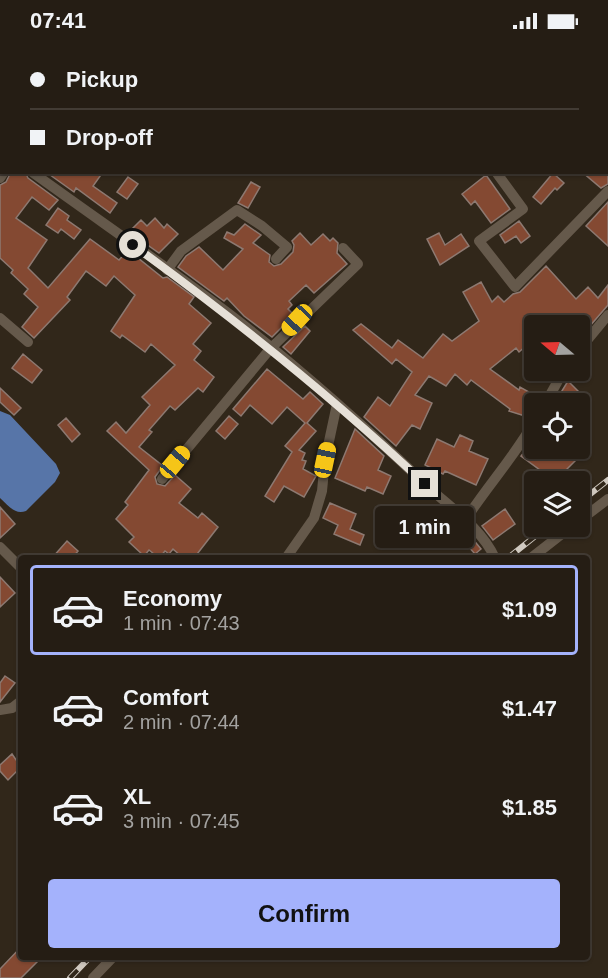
<!DOCTYPE html>
<meta charset="utf-8">
<style>
:root{--surface:#251d14;--page:#2d261d;--text:#f1f3f6;--muted:#a3a2a0;--line:#423b34;--accent:#a4b2fc}
body{margin:0;font-family:Arial,sans-serif;background:var(--page);color:var(--text);height:100vh;display:flex;flex-direction:column;font-size:22px;white-space:nowrap}
*{box-sizing:border-box;margin:0}
p{font-size:20px;color:var(--muted)}
.icon{flex:none;width:33px;height:33px;fill:none;stroke:currentColor;stroke-width:2;stroke-linecap:round;stroke-linejoin:round}
.map{position:relative;flex:1;overflow:hidden}
.side{position:absolute;left:18px;top:513px;width:572px;height:405px;display:flex;flex-direction:column;background:var(--surface);border-radius:6px;box-shadow:0 2px 4px #0004,0 0 0 2px var(--line)}
.side>*{flex:none}
.top-card{position:absolute;left:0px;top:0px;width:609px;height:132px;box-shadow:0 2px 4px #0004,0 0 0 2px var(--line);display:grid;align-content:center;height:132px;padding:0 30px;background:var(--surface)}
.needle{width:39px;rotate:289deg}
.tools{position:absolute;left:524px;top:273px;display:grid;gap:12px}
.tools a{display:grid;place-items:center;width:66px;height:66px;border-radius:6px;background:var(--surface);box-shadow:0 2px 4px #0004,0 0 0 2px var(--line);font-size:30px}
.end{position:absolute;width:27px;height:27px;margin:-14px;border:8px solid #e6e0d7;background:#111;box-shadow:0 0 0 3px #111}
.from{border-radius:50%}
.bubble{position:absolute;height:42px;border-radius:6px;background:var(--surface);box-shadow:0 2px 4px #0004,0 0 0 2px var(--line);font-size:20px;font-weight:600;line-height:42px;text-align:center}
.car{position:absolute;width:18px;height:36px;margin:-18px -9px;border-radius:8px;box-shadow:0 0 4px 2px #0007;background:linear-gradient(#f5c518 24%,#345 0 40%,#f5c518 0 76%,#345 0 86%,#f5c518 0)}
.top-card b{display:flex;align-items:center;gap:21px;height:57px;font-size:22px}
.top-card b+b{border-top:2px solid var(--line)}
.top-card i{width:15px;height:15px;background:var(--text)}
ul{padding:10px 0 0;list-style:none}
li{display:flex;align-items:center;gap:18px;height:90px;margin:0 12px 9px;padding:0 18px;border:3px solid transparent;border-radius:6px}
li div{flex:1}
li b{display:block;font-size:22px}
li em{font-style:normal;font-weight:600}
li.on{border-color:var(--accent)}
li>.icon{width:54px;height:54px;stroke-width:1.5}
.action{display:flex;gap:12px;margin-top:auto;padding:12px 30px}
.action a{flex:1;height:69px;border-radius:6px;background:var(--accent);color:#111;font-size:24px;font-weight:600;line-height:69px;text-align:center}
.status{display:flex;justify-content:space-between;align-items:center;height:42px;padding:0 30px;background:var(--surface);direction:ltr}
.status svg{height:16px;fill:currentColor}
.map>svg:first-child{display:block}
</style>
<div class="status"><b>07:41</b><svg viewBox="0 0 49 12"><path d="M0 12V9h3v3zM5 12V6h3v6zM10 12V3h3v9zM15 12V0h3v12zM26 1h20v11H26zM47 4h2v5h-2z"/></svg></div>
<div class="map">
<svg width="608" height="936" viewBox="0 0 608 936">
<rect width="100%" height="100%" fill="#31271a"/>
<path fill="#5775a8" d="M0,369L10,373L56,422L60,431L55,440L26,469C14,473 8,463 0,456Z"/>
<path fill="#844932" stroke="#8d7971" stroke-width="1.5" d="M11,130H25L28,136L58,158L49,168L32,155L16,176L47,198L28,226L48,246L90,197L119,218L128,208L163,236L167,235L194,255L189,262L211,281L193,302L201,309L194,318L214,335L203,350L198,346L175,368L170,364L149,388L152,390L139,405L163,424L155,435L157,442L165,444L175,433L191,447L179,461L198,476L202,471L218,485L194,516H183L173,507L169,512L165,509L159,516L149,508L144,514L129,500L134,495L116,477L128,463L125,460L149,428L107,389L116,380L126,391L150,363L142,355L175,323L151,302L145,310L122,293L120,296L111,289L135,253L114,234L106,244L86,229L67,255L70,258L34,296L22,285L38,265L24,252L28,247L11,231L13,228L0,216V143L6,140Z
M46,130H103L93,144L117,161L110,171L76,146L74,150Z
M582,130H608V142L601,146Z
M553,131L564,141L557,148L555,146L541,162L533,155Z
M486,133L510,167L491,181L475,159L471,163L462,152Z
M128,135L138,142L127,157L117,150Z
M251,140L260,145L248,166L238,161Z
M608,160V204L586,184Z
M58,166L69,174L67,178L81,188L74,197L61,187L58,191L46,183Z
M155,176L164,186L167,182L178,192L159,211L129,190L141,178L147,184Z
M519,179L530,194L521,201L516,194L505,201L500,193Z
M245,182L261,193L253,201L270,213L269,220L274,224L281,222L293,210L294,203L292,199L300,191L311,203L323,192L330,199L333,196L338,201L337,211L347,222L314,251L306,243L289,259L292,263L288,267L294,273L272,295L244,274L227,256L224,259L178,225L186,214L199,205L223,228L243,207L224,196L227,190L234,193Z
M439,191L445,203L461,192L469,204L440,223L427,197Z
M546,224L576,257L588,245L598,256L608,243V263L583,292H579V284H534V297L519,310L516,306L490,327L519,348L520,345L529,350L528,353L534,356L531,373L528,375L509,369L510,367L471,338L467,343L455,332L446,344L429,334L415,353L432,361L420,387L412,383L396,404L364,375L378,355L390,364L412,330L396,317L392,322L353,288L361,282L392,306L398,298L423,316L443,292L452,299L479,279L463,250L481,240L492,260L498,254L504,260L513,252L520,250Z
M305,284L310,289L291,312L283,305Z
M23,312L42,328L32,341L12,326Z
M267,327L303,357L310,350L323,362L307,381L316,389L299,408L305,411L302,418L306,419L303,427L316,434L304,455L284,444L274,460L265,454L292,410L285,404L305,381L287,365L272,382L250,363L241,374L233,367Z
M568,339L583,354L576,362H554Z
M0,346L21,366L14,373L0,360Z
M229,374L238,382L225,397L216,389Z
M66,376L80,392L72,400L58,383Z
M355,387L384,414L378,428L391,434L383,452L367,445L365,449L335,436Z
M460,393L473,399L469,409L488,417L476,443L445,429L443,432L425,423L437,397L454,405Z
M530,403L534,406H575L581,413L555,439L521,414Z
M330,461L356,472L350,487L364,493L360,503L334,492L338,483L323,476Z
M0,465L15,482L0,496Z
M505,467L515,482L493,498L482,484Z
M452,475L467,490L481,507L475,512L454,488L440,502L431,494Z
M67,499L78,509L72,516H52Z
M0,535L15,551L0,565Z
M5,634L15,641L0,660V641Z
M12,712L21,725L8,738L0,729V723Z
M21,905V915H42L21,936H0V927Z"/>
<g fill="none" stroke-linecap="round" stroke-linejoin="round">
<path stroke="#65594b" stroke-width="10" d="M454,0L455,2
M102,2L103,0
M32,130C97,177 164,223 228,271C296,323 362,382 424,441C449,465 480,484 495,516
M496,130L523,167L479,199L515,245L608,149
M0,136L4,130
M167,228L181,209L237,168L262,184L287,205L276,217
M0,276L28,300
M579,308L608,273
M545,362L564,328
M162,437L270,307L358,222L343,206
M466,477C488,443 514,415 534,380
M579,479L608,457
M0,505L21,526
M286,516L314,476L322,449L325,418L337,362
M531,516L572,484
M0,668L12,666L21,659
M93,936L113,915"/>
<g stroke="#d0c9c0" stroke-width="6">
<path id="rail" d="M579,461L608,438
M508,516L548,484
M70,936L90,915"/>
</g>
<use href="#rail" stroke="#31271a" stroke-width="4" stroke-dasharray="11" stroke-linecap="butt"/>
</g>
<g fill="none" stroke-linecap="round" stroke-linejoin="round">
<path stroke="#e6e0d7" stroke-width="8" d="M133,203C236,278 333,355 425,442"/>
</g>
</svg>
<div class="tools">
<a><svg class="needle" viewBox="-14 -14 28 28"><path d="M0-13l5 13h-10z" fill="#e53935"/><path d="M0 13l5-13h-10z" fill="#a3a2a0"/></svg></a>
<a><svg class="icon" aria-label="locate" viewBox="0 0 24 24"><circle cx="12" cy="12" r="6"/><path d="M12 2v4M12 18v4M2 12h4M18 12h4"/></svg></a>
<a><svg class="icon" aria-label="layers" viewBox="0 0 24 24"><path d="M12 4l9 5-9 5-9-5zM3 14l9 5 9-5"/></svg></a>
</div>
<i class="end from" style="left:133px;top:203px"></i>
<i class="end" style="left:425px;top:442px"></i>
<div class="bubble" style="left:375px;top:464px;width:99px">1 min</div>
<i class="car" style="left:297px;top:278px;rotate:223deg"></i>
<i class="car" style="left:325px;top:418px;rotate:12deg"></i>
<i class="car" style="left:175px;top:420px;rotate:40deg"></i>
<div class="top-card">
<b><i class="from"></i>Pickup</b>
<b><i></i>Drop-off</b>
</div>
<section class="side">
<ul>
<li class="on"><svg class="icon" aria-label="car" viewBox="0 0 24 24"><path d="M5 17H2v-5l4-1 3-4h7l3 4 3 1v5h-3M9 17h6M6 11h13"/><circle cx="7" cy="17" r="2"/><circle cx="17" cy="17" r="2"/></svg><div><b>Economy</b><p>1 min · 07:43</p></div><em>$1.09</em></li>
<li><svg class="icon" aria-label="car" viewBox="0 0 24 24"><path d="M5 17H2v-5l4-1 3-4h7l3 4 3 1v5h-3M9 17h6M6 11h13"/><circle cx="7" cy="17" r="2"/><circle cx="17" cy="17" r="2"/></svg><div><b>Comfort</b><p>2 min · 07:44</p></div><em>$1.47</em></li>
<li><svg class="icon" aria-label="car" viewBox="0 0 24 24"><path d="M5 17H2v-5l4-1 3-4h7l3 4 3 1v5h-3M9 17h6M6 11h13"/><circle cx="7" cy="17" r="2"/><circle cx="17" cy="17" r="2"/></svg><div><b>XL</b><p>3 min · 07:45</p></div><em>$1.85</em></li>
</ul>
<div class="action"><a>Confirm</a></div>
</section>
</div>
